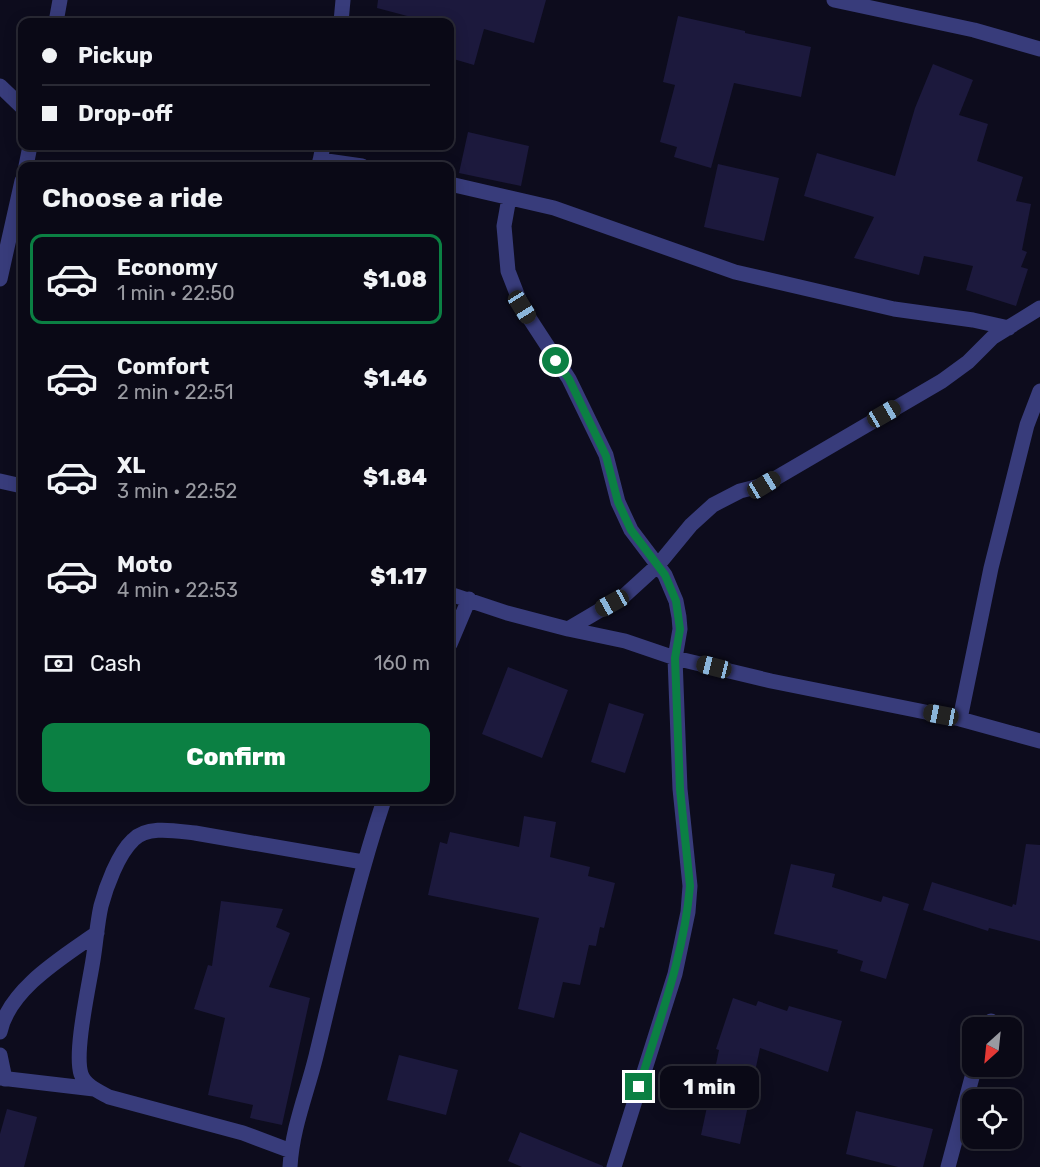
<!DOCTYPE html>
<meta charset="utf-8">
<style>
:root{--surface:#0a0916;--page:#181723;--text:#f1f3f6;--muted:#999aa1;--line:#2a2a35;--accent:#0b8043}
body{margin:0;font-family:Rubik,sans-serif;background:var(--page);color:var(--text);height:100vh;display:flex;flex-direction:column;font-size:22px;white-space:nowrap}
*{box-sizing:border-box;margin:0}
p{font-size:20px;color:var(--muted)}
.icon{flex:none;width:33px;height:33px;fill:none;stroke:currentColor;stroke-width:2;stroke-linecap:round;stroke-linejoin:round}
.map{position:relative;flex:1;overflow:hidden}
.side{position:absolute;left:18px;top:162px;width:436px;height:642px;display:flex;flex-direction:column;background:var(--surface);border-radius:12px;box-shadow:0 3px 15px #0003,0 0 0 2px var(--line)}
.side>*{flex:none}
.guide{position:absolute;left:18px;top:18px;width:436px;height:132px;border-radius:12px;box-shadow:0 3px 15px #0003,0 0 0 2px var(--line);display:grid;align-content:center;height:132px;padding:0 24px;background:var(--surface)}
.needle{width:39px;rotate:207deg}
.controls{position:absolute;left:962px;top:1017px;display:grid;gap:12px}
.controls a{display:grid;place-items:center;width:60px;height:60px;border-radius:12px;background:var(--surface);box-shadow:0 3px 15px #0003,0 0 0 2px var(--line);font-size:30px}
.end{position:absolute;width:27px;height:27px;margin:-14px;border:8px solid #0b8043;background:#fff;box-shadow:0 0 0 3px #fff}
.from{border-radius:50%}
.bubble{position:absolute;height:42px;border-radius:12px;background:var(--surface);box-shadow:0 3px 15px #0003,0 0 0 2px var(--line);font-size:20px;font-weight:800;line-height:42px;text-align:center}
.car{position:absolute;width:18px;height:36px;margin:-18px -9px;border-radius:8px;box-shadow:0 0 4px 2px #0007;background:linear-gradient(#222 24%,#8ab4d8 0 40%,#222 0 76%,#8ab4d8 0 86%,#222 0)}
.guide b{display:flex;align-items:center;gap:21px;height:57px;font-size:22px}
.guide b+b{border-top:2px solid var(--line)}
.guide i{width:15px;height:15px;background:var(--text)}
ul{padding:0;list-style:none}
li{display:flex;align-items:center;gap:18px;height:90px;margin:0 12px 9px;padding:0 12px;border:3px solid transparent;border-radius:12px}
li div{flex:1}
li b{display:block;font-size:22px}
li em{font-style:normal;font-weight:800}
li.current{border-color:var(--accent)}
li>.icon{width:54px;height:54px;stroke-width:1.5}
h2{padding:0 24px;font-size:27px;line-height:72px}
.pay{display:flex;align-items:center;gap:15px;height:66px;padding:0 24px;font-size:22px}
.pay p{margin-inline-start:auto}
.primary-button{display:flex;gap:12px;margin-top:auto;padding:12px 24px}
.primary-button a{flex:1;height:69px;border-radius:12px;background:var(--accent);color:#fff;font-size:24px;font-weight:800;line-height:69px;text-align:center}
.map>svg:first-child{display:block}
</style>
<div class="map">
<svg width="1040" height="1167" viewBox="0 0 1040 1167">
<rect width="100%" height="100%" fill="#0d0c1d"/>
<path fill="#1c193d" d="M378,0H546L534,43L484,29L474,65L450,58V22H430L377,8Z
M678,16L745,31V33L811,47L801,97L734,83L711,168L674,157L677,147L660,142L675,85L663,82Z
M933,64L973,80L959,115L988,124L977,161L1023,177L1016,201L1031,204L1022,250L1027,252L1021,267L1028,269L1016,306L966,290L973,266L924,256L919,275L854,258L874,217L804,196L817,153L895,176L915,108Z
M468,132L529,146L521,186L459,173Z
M718,164L779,178L764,241L704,227Z
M508,667L568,690L542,758L482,734Z
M609,703L644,714L625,773L591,762Z
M524,816L556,822L550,857L590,867L588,876L615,883L604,928L600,927L596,946L589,945L580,985L563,982L554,1018L518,1009L539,918L428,895L440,842L447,844L450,832L519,847Z
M1026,844L1040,845V941L989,928L988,931L923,910L932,882L1012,907L1013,904L1016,905Z
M791,864L835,874L832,887L881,902L883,896L909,904L886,979L860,971L863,961L837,953L838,950L774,934Z
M221,901L283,909L276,927L290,933L269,987L310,998L282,1125L250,1118L253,1105L208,1095L225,1018L194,1009L208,965L212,966Z
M733,998L756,1006L758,1001L787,1011L789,1006L842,1021L828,1072L760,1048L740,1144L701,1135L719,1050L716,1049Z
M399,1055L458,1070L446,1115L387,1100Z
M7,1109L37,1117L24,1167H0V1134Z
M856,1111L933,1129L923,1167H898L846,1154Z
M520,1132L603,1166V1167H522L508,1161Z"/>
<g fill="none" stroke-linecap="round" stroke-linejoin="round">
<path stroke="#383c7b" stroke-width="15" d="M834,0L974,30L1040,49
M56,22L60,0
M341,22L343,0
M0,86L22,107
M320,160L362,166
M26,166L30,146
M319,166L323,146
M450,184L554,208L735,272L894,309L973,320L1009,328
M509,198L504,226L508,271L522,307L569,379L606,455L618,502L631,530L665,575L676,601L679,617L680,629L675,658L680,789L690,886L688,912L675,974L614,1167
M0,279L22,181
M0,481L22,486
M450,594L507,613L568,629L625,641L675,658L771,681L960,719L1040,741
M568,629L624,596L658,565L691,525L713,505L740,491L764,485L942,381L968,362L993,337L1040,308
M450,644L469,599
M960,719L991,568L1027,425L1040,391
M988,1028L991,1021
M0,1032C9,989 63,957 97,933
M0,1055L5,1079
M0,1078L94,1089
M291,1151L243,1133L109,1097C100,1092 85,1086 81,1074C74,1052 89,986 93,960C96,942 97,924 101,906C106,887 118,854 133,840C147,825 176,831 195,833L363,862
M290,1167C292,1128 307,1093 316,1056C337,970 356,884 384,800
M948,1167L975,1066"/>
</g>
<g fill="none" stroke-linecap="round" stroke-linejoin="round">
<path stroke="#0b8043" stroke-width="8" d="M556,361L569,379L606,456L618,502L631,530L665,575L676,601L680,629L675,658L680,789L690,886C684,956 659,1021 639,1087"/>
</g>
</svg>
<div class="controls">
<a><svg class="needle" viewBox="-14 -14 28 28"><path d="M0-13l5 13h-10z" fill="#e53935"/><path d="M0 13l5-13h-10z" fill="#999aa1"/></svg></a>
<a><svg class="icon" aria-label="locate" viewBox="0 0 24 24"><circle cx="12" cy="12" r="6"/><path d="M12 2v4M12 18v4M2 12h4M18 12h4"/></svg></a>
</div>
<i class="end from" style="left:556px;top:361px"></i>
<i class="end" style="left:639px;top:1087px"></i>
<div class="bubble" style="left:660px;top:1066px;width:99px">1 min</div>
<i class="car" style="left:522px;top:307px;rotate:148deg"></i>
<i class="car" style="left:884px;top:414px;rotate:60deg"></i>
<i class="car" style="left:764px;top:485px;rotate:59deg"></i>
<i class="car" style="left:612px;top:603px;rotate:241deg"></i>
<i class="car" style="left:714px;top:667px;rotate:284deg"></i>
<i class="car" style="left:941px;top:715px;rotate:281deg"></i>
<div class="guide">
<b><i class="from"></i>Pickup</b>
<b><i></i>Drop-off</b>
</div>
<section class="side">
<h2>Choose a ride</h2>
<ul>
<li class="current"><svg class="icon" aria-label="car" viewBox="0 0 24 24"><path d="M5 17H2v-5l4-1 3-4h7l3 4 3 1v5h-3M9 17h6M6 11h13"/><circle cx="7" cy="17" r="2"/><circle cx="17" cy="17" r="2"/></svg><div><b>Economy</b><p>1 min · 22:50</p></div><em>$1.08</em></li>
<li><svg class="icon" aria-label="car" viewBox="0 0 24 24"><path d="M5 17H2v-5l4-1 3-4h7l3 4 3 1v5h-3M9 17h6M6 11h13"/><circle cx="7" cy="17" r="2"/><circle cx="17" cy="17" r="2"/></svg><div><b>Comfort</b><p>2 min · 22:51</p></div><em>$1.46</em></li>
<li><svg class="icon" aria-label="car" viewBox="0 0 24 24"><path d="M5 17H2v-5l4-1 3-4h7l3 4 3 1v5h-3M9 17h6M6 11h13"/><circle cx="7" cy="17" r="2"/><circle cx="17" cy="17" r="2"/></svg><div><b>XL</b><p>3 min · 22:52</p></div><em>$1.84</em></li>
<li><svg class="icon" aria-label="car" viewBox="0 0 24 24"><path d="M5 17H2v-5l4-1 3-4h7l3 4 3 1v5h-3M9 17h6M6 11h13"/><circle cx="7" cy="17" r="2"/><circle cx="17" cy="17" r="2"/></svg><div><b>Moto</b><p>4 min · 22:53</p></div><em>$1.17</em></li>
</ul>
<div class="pay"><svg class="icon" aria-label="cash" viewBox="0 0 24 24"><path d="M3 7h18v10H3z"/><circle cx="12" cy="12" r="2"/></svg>Cash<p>160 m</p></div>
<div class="primary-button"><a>Confirm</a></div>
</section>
</div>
